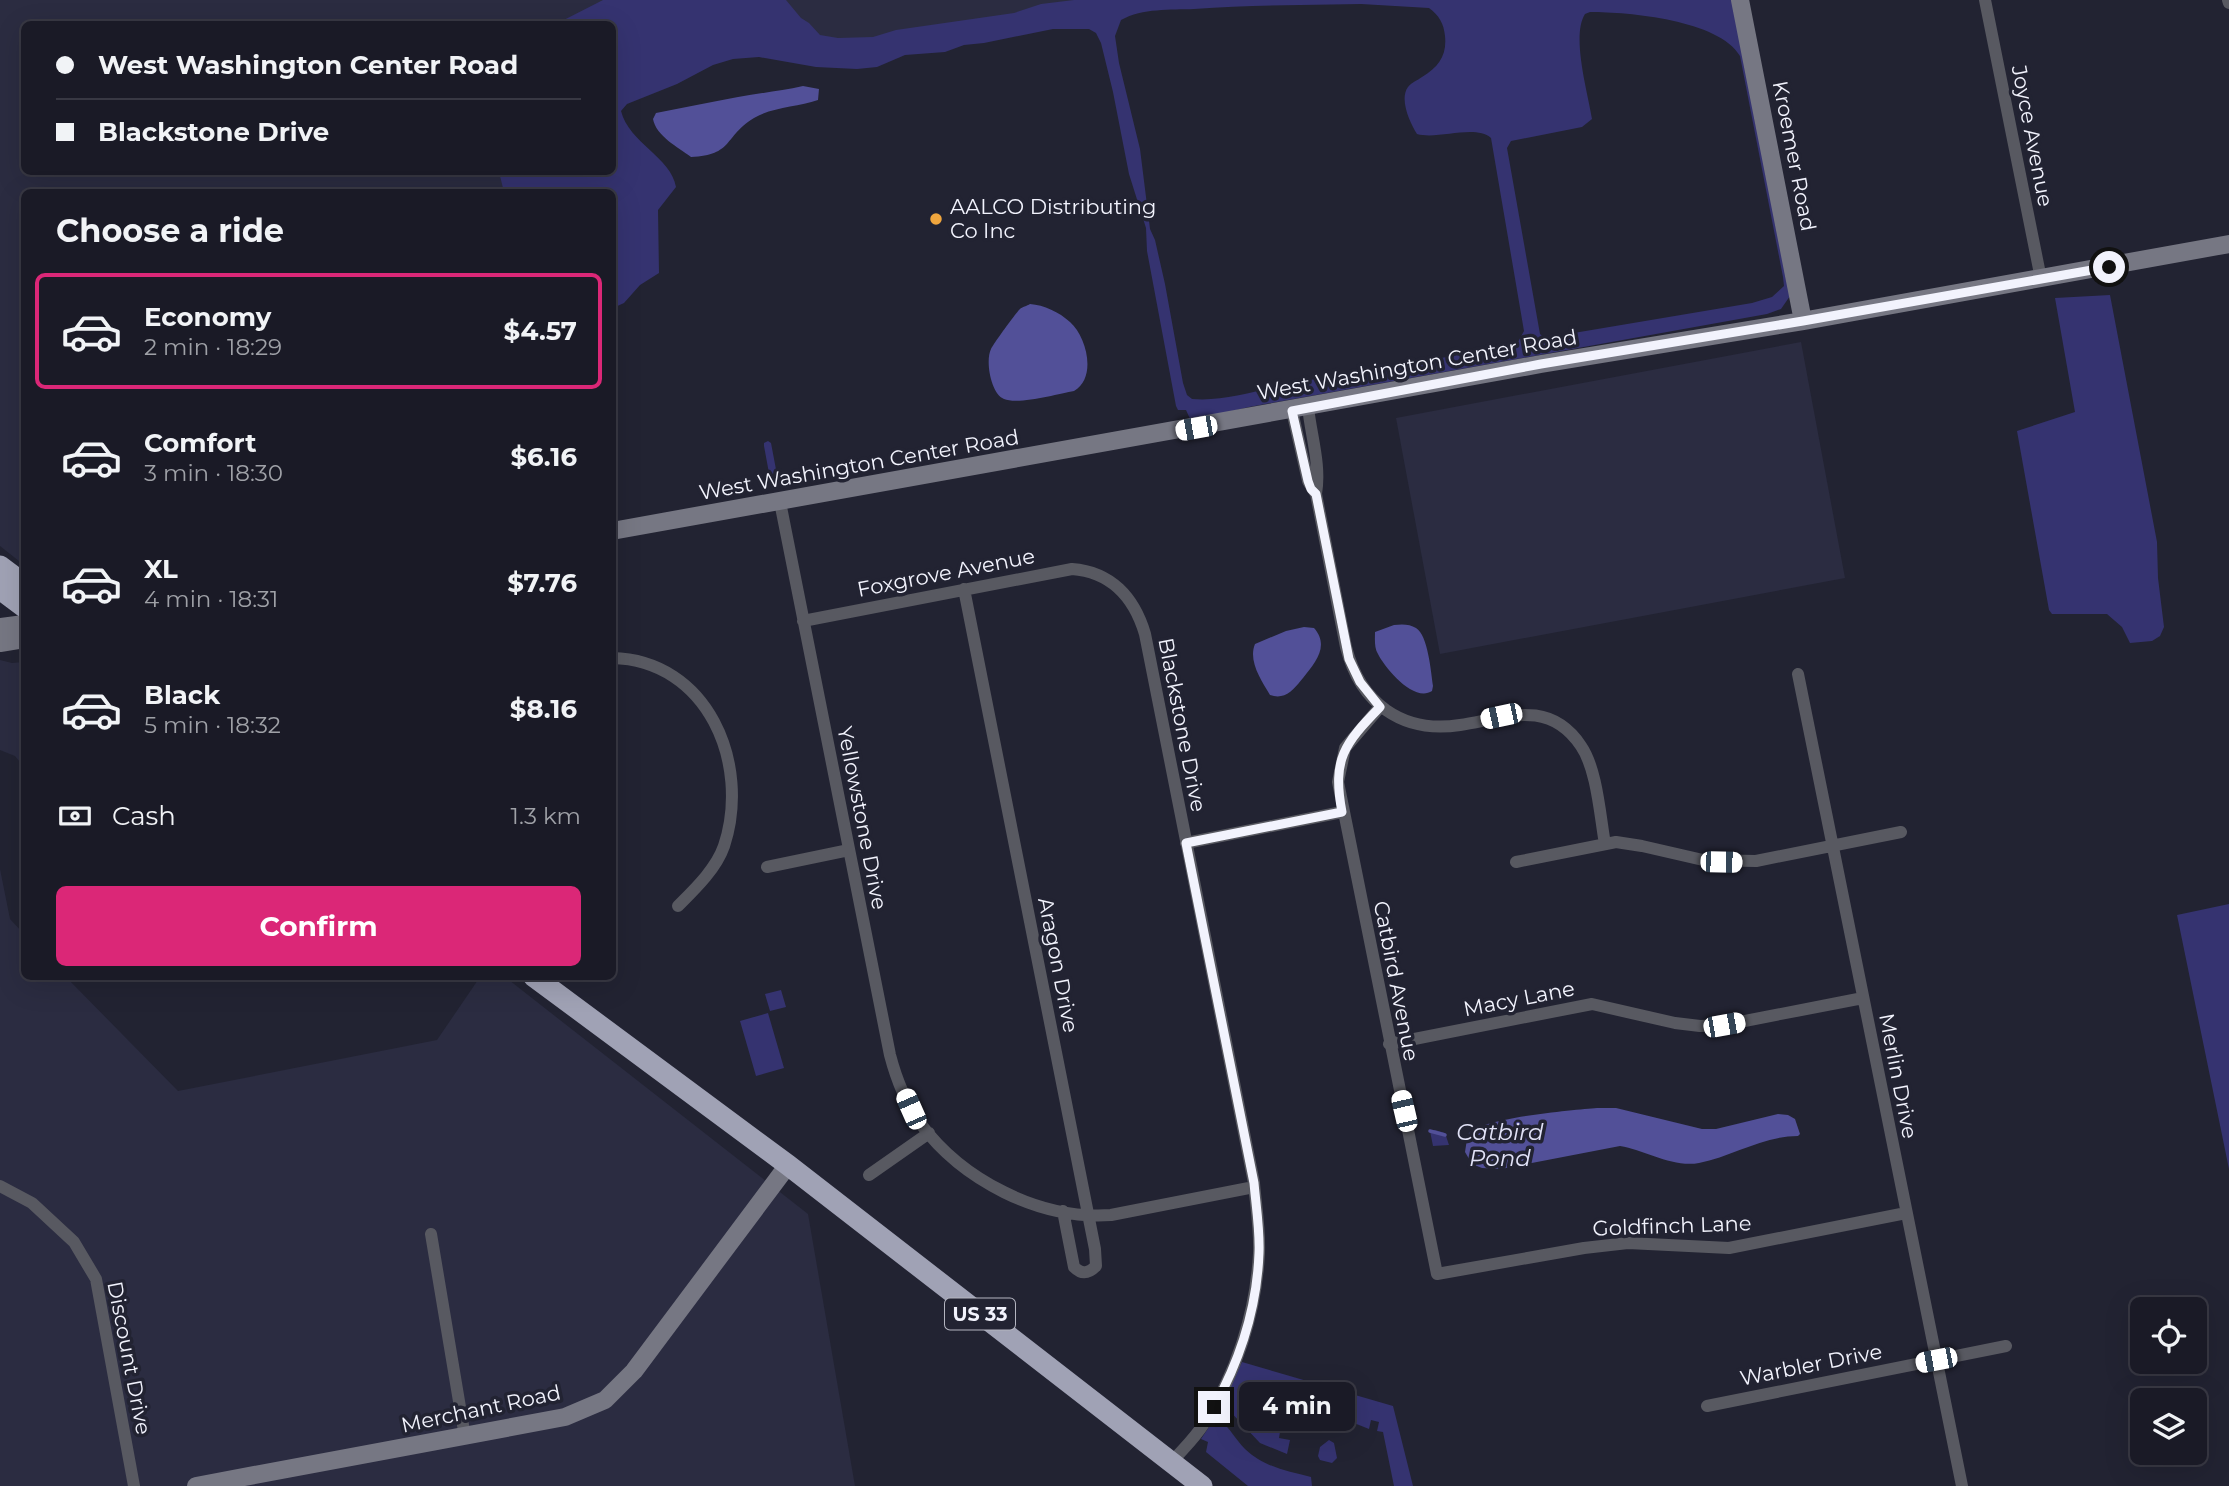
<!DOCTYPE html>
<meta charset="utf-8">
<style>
:root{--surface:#1a1a26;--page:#272732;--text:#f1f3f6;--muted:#9fa1a7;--line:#383843;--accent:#db2777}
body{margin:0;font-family:Montserrat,sans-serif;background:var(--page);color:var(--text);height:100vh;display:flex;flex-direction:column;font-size:26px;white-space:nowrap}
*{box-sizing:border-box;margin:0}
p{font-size:23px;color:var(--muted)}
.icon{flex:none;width:38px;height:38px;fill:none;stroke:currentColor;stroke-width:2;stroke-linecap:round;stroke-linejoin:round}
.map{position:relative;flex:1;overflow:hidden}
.details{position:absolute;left:21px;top:189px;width:595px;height:791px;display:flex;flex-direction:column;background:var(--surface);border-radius:10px;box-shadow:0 7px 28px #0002,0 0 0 2px var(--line)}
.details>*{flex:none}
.guide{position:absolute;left:21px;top:21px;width:595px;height:154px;border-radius:10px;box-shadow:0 7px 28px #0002,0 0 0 2px var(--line);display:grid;align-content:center;height:154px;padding:0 35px;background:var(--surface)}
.fabs{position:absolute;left:2130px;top:1297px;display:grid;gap:14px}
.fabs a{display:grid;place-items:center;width:77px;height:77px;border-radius:10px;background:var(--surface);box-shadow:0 7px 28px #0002,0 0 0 2px var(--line);font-size:35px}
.end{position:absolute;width:32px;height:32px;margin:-16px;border:9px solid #f2f3fd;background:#111;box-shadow:0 0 0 4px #111}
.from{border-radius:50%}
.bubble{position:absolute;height:49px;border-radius:10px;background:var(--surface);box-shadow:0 7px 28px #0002,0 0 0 2px var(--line);font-size:23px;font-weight:700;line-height:49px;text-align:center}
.car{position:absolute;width:21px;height:42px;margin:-21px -10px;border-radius:9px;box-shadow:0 0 5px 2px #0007;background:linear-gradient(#fff 24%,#345 0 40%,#fff 0 76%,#345 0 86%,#fff 0)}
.guide b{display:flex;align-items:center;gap:24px;height:66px;font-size:26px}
.guide b+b{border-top:2px solid var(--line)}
.guide i{width:18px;height:18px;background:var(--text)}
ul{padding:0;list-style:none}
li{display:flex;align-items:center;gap:21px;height:116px;margin:0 14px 10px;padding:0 21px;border:4px solid transparent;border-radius:10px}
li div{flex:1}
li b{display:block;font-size:26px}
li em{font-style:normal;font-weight:700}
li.active{border-color:var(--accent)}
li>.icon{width:63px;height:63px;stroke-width:1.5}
h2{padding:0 35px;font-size:32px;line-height:84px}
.pay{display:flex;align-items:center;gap:18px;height:77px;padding:0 35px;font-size:26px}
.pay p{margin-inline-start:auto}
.button{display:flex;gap:14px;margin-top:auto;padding:14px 35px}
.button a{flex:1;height:80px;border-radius:10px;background:var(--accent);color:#fff;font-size:28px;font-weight:700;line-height:80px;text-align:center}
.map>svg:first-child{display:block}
</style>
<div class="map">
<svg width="2229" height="1486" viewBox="0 0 2229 1486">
<rect width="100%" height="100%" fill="#222332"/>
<path fill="#2b2c41" d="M0,0H615L570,24H24V172H507L511,192H24V565L0,546Z
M774,0H1106L826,50Z
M1801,342L1845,578L1440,654L1396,418Z
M0,660L12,663L24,662V767L15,756L0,750Z
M0,869L10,919L24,934V976L66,977L178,1091L437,1040L480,977H505L808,1214L855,1486H0Z"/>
<path fill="#353370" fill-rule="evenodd" d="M603,0H786L801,18L809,23L820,35L838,38L873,37L896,30L1014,13L1041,4L1074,0H1735L1790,296L1781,309L1767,314L1249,407L1191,421L1186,410H1178L1176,406L1147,251L1146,228L1129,174L1113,92L1101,43L1096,33L1089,29H1053L984,43L964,45L945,52L905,55L877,67L857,69L816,67L759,57L733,59L713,65L677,84L627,104L621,111C629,143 671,157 676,187L658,210L659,273L640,285L624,303L613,308L612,192H504L499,172H612V24H556ZM1361,4L1429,8C1439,15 1444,24 1445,36C1447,55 1439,67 1422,77C1418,80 1412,82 1408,87C1399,99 1410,123 1417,134C1438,140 1475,124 1491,138L1524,331L1518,342L1512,346C1441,358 1370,370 1298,382C1263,388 1228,402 1192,399L1187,395L1183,383L1165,284L1155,240L1150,229L1140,149L1119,63L1115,36L1121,20C1143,8 1170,10 1194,9C1250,5 1305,5 1361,4ZM1590,12C1629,12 1719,20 1740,56L1783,277L1784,286L1772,297L1752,303L1544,338L1540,334L1507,148L1511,141L1582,127L1592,119C1588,93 1571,36 1585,14Z
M2110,295L2157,542L2158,578L2164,627L2160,636L2152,641L2130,643L2122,627L2107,614H2052L2049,610L2017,431L2075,412L2055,298Z
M768,441L771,443L778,480V484L774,487L771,484L764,446V443Z
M2229,904V1169L2177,915Z
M781,990L786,1007L770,1011L765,994Z
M768,1013L784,1068L756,1076L740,1021Z
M1435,1130L1445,1133L1449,1145L1433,1146L1430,1131Z
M1242,1362L1393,1406L1413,1486H1394L1383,1432L1377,1431L1379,1422L1371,1420L1369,1429L1344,1419V1414H1341L1340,1418L1337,1414H1332L1330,1418L1280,1407L1274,1431L1280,1432L1279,1438L1290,1440L1287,1454L1260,1443L1223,1404Z
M1220,1420C1230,1428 1236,1440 1245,1449C1264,1467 1287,1471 1311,1477L1312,1486H1248L1206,1452L1208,1442L1201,1439L1211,1424Z
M1329,1440L1334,1443L1337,1458L1332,1463L1320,1460L1318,1456L1320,1447Z"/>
<path fill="#525098" d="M803,86L819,89L818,100C798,107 772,107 754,118C723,137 734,155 691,157C678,147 656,136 653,119L656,113C683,108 710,102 738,97C760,93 781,91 803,86Z
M1030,304C1044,305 1059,312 1070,322C1087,337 1097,378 1074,391C1058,394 1018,405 1004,399C991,394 985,361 991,349C994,343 1015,314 1020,309C1022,307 1027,306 1030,304Z
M1394,625C1402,624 1410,624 1416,628C1428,635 1431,672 1433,686L1432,691C1414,703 1385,668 1378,654C1374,648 1375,638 1375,632Z
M1304,627L1314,628C1330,646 1315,663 1303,678C1297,685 1290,695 1281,696C1277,697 1274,696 1270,695C1261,680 1248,661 1255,644L1286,631Z
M1597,1108H1616L1702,1129H1716L1778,1114L1788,1115L1795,1119L1800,1134L1798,1136C1763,1136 1733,1156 1699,1163C1673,1168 1645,1150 1620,1146L1501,1169L1482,1168L1472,1164L1465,1152L1467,1139L1465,1136L1468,1135C1476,1118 1574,1110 1597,1108Z"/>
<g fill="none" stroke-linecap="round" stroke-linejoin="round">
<path stroke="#525098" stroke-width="3.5" d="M1430,1131L1445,1135"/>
<path stroke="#585961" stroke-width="12" d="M1985,0L2041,279
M2228,0L2229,3
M1308,407C1311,436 1321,465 1316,494L1346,647C1360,703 1402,734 1460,725C1505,718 1549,698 1581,746C1597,769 1600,816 1605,844
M1292,411L1308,481L1316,494
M780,502L890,1055C896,1078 906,1103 920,1123C962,1180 1039,1220 1111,1215L1254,1187
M964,589L1095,1249L1096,1266C1089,1273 1082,1275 1074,1267L1063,1211
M803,621L1072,569C1111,572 1134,597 1145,634L1254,1183C1256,1206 1260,1230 1259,1253C1256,1313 1236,1375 1203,1425C1194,1439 1182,1450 1172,1462
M612,658C708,660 751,764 724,846C716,869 695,889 678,906
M1798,674L1962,1486
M1380,707L1345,748L1338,782L1437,1274L1584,1248L1628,1243L1729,1248L1906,1213
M1186,843L1342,812
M1516,862L1616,842L1642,846L1703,860L1756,861L1901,832
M767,867L849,850
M1389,1044L1592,1004L1675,1023L1700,1026L1724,1025L1863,998
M869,1175L929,1133
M0,1186L32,1203L74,1242L96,1279L134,1486
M431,1234L465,1437
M1707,1406L2006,1346"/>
<path stroke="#767783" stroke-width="18" d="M1740,0L1803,321
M612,531L1541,364L1803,321L2229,244
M0,627L24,624
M0,643L24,639
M196,1486L565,1417L605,1400L634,1371L788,1165"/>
<path stroke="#a0a2b5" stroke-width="21" d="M0,566L24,584
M0,589L24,607
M533,976L788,1165L1202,1486"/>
</g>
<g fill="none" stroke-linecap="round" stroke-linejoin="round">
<path stroke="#f2f3fd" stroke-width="9" d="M1214,1407C1240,1360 1257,1307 1259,1253C1260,1230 1256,1206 1254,1183L1186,843L1342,812C1332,759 1344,744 1380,707L1360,682L1349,659L1316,494L1311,489L1308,481L1292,411L1541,364L1803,321L2109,267"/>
</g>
<circle fill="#f0a63e" stroke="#222332" stroke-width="2.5" cx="936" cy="219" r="7"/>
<g text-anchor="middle" stroke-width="7" stroke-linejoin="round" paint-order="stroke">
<rect fill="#222332" stroke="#b4b5c0" stroke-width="2" x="945" y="1298.5" width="70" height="31" rx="5"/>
<g font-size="19" font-weight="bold" fill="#f2f3fd">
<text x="980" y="1321">US 33</text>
</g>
<g font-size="21" fill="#f2f3fd" stroke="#222332">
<text transform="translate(2032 136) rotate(79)" y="7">Joyce Avenue</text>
<text transform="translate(1794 156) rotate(79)" y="7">Kroemer Road</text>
<text transform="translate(1417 365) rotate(-10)" y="7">West Washington Center Road</text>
<text transform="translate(859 465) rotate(-10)" y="7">West Washington Center Road</text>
<text transform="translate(946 573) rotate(-11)" y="7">Foxgrove Avenue</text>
<text transform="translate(1182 725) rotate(79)" y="7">Blackstone Drive</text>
<text transform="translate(862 818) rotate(79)" y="7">Yellowstone Drive</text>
<text transform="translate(1058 965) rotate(79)" y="7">Aragon Drive</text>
<text transform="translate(1396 981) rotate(79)" y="7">Catbird Avenue</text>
<text transform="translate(1519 999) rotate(-11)" y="7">Macy Lane</text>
<text transform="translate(1898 1076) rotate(79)" y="7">Merlin Drive</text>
<text transform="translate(1672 1226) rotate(-2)" y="7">Goldfinch Lane</text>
<text transform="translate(129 1358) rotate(79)" y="7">Discount Drive</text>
<text transform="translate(1811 1365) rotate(-11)" y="7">Warbler Drive</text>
<text transform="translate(481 1409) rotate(-12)" y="7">Merchant Road</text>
</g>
<g font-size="21" fill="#f2f3fd" stroke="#222332" text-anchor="start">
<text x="950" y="214">AALCO Distributing<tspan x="950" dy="24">Co Inc</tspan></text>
</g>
<g font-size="23" font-style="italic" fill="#e1e2f7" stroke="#222332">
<text x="1500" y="1140">Catbird<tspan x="1500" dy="26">Pond</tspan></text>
</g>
</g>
</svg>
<div class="fabs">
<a><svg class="icon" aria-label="locate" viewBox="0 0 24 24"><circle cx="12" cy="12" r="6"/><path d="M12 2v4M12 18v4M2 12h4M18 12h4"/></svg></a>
<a><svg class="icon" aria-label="layers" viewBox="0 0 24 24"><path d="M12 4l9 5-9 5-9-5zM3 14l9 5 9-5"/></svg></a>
</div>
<i class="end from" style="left:2109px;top:267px"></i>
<i class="end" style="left:1214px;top:1407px"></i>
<div class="bubble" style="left:1239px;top:1382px;width:116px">4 min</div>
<i class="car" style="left:1196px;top:428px;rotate:260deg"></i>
<i class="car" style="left:1501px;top:716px;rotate:258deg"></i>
<i class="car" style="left:1721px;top:862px;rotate:91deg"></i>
<i class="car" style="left:1724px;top:1025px;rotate:80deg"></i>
<i class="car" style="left:911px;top:1109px;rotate:336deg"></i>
<i class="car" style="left:1404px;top:1111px;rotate:347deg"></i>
<i class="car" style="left:1936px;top:1360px;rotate:259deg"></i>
<div class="guide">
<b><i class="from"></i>West Washington Center Road</b>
<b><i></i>Blackstone Drive</b>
</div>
<section class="details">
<h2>Choose a ride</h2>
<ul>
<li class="active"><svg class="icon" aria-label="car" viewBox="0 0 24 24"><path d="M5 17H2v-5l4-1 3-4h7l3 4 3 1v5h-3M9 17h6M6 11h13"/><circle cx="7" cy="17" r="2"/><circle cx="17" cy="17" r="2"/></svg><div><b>Economy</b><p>2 min · 18:29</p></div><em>$4.57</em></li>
<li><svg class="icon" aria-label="car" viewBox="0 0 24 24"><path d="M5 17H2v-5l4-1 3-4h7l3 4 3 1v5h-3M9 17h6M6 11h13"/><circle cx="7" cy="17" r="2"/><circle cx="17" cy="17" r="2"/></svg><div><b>Comfort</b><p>3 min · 18:30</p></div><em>$6.16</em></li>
<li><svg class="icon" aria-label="car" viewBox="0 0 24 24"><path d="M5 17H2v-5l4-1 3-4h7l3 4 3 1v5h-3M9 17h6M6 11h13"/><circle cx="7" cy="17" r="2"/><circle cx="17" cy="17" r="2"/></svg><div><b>XL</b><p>4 min · 18:31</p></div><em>$7.76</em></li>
<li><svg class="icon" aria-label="car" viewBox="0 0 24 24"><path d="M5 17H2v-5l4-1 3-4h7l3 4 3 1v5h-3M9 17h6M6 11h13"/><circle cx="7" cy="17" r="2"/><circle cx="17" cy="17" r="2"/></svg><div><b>Black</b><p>5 min · 18:32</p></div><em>$8.16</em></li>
</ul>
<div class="pay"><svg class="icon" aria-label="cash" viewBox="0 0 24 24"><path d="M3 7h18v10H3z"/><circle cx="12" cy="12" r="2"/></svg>Cash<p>1.3 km</p></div>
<div class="button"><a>Confirm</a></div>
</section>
</div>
